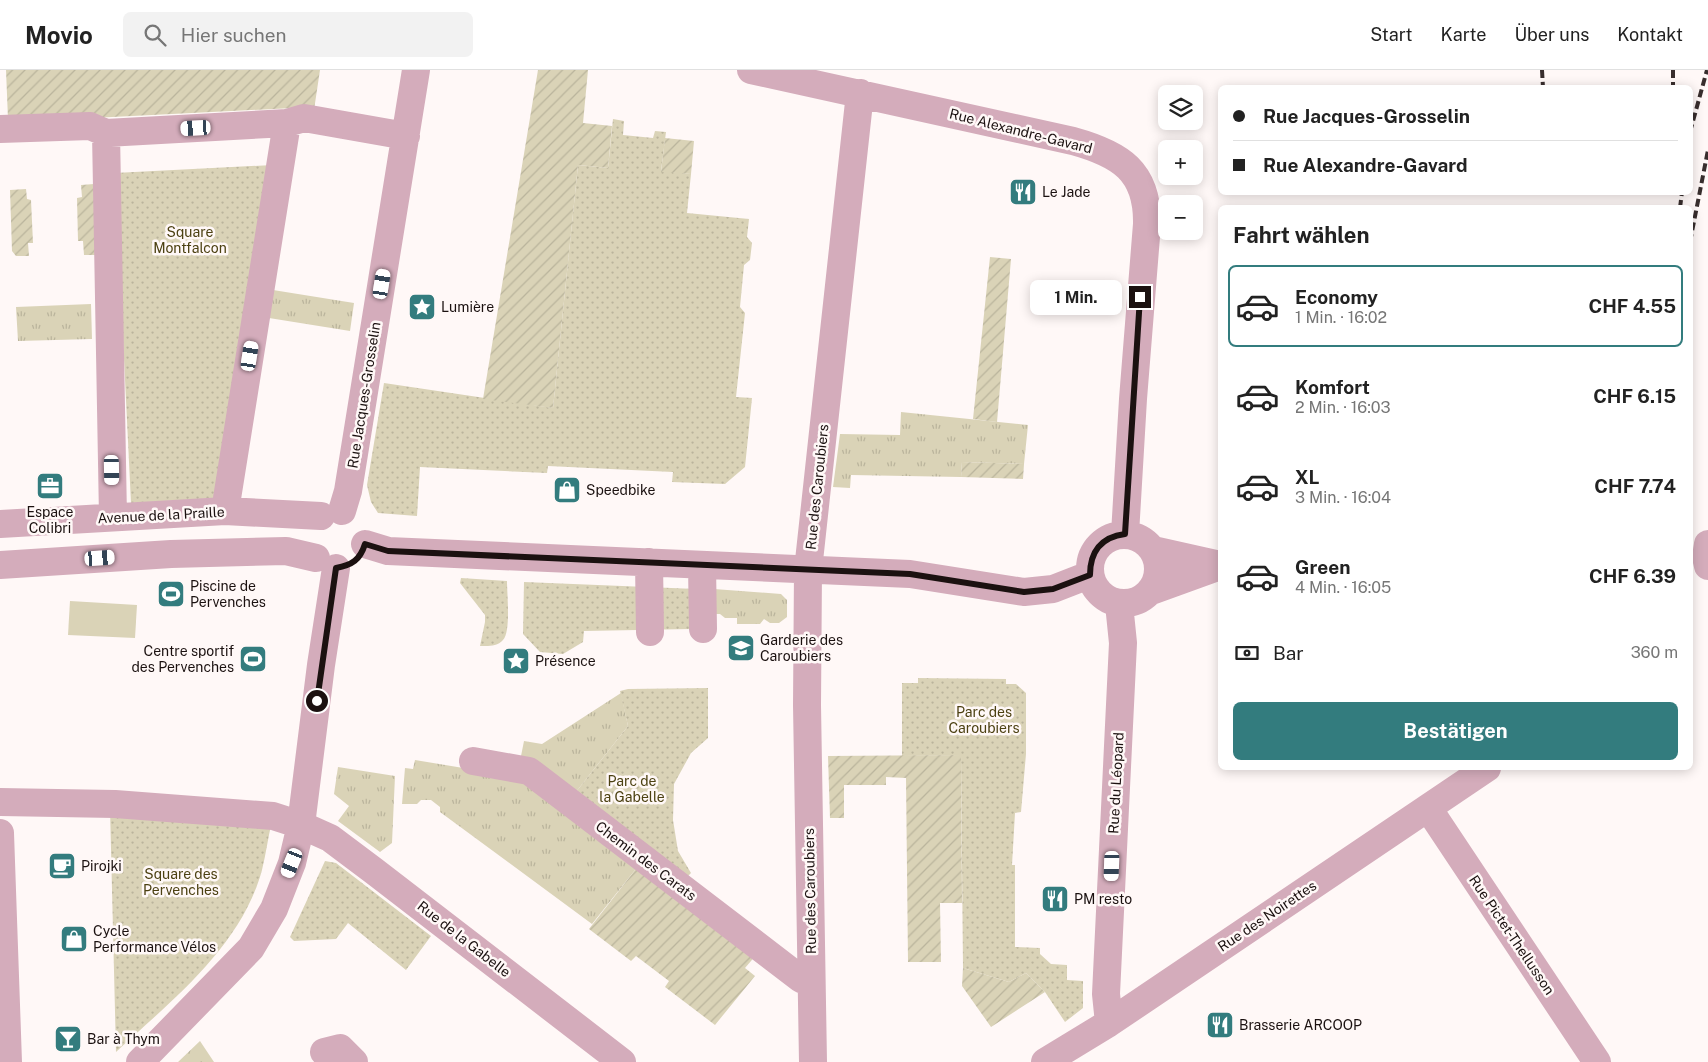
<!DOCTYPE html>
<html lang="de">
<meta charset="utf-8">
<style>
:root{--surface:#fff;--page:#f2f2f2;--text:#222;--muted:#767676;--line:#e0e0e0;--accent:#337c7e}
body{margin:0;font-family:"Public Sans",sans-serif;background:var(--page);color:var(--text);height:100vh;display:flex;flex-direction:column;font-size:19px;white-space:nowrap}
*{box-sizing:border-box;margin:0}
p{font-size:16px;color:var(--muted)}
.icon{flex:none;width:28px;height:28px;fill:none;stroke:currentColor;stroke-width:2;stroke-linecap:round;stroke-linejoin:round}
.map{position:relative;flex:1;overflow:hidden}
.panel{position:absolute;left:1218px;top:135px;width:475px;height:565px;display:flex;flex-direction:column;background:var(--surface);border-radius:8px;box-shadow:0 2px 12px #0003}
.panel>*{flex:none}
.banner{position:absolute;left:1218px;top:15px;width:475px;height:110px;border-radius:8px;box-shadow:0 2px 12px #0003;display:grid;align-content:center;height:110px;padding:0 15px;background:var(--surface)}
.controls{position:absolute;left:1158px;top:15px;display:grid;gap:10px}
.controls a{display:grid;place-items:center;width:45px;height:45px;border-radius:8px;background:var(--surface);box-shadow:0 2px 12px #0003;font-size:25px}
.end{position:absolute;width:22px;height:22px;margin:-11px;border:6px solid #1b1110;background:#fff;box-shadow:0 0 0 2px #fff}
.from{border-radius:50%}
.bubble{position:absolute;height:35px;border-radius:8px;background:var(--surface);box-shadow:0 2px 12px #0003;font-size:16px;font-weight:700;line-height:35px;text-align:center}
.car{position:absolute;width:15px;height:30px;margin:-15px -8px;border-radius:6px;box-shadow:0 0 4px 1px #0007;background:linear-gradient(#fff 24%,#345 0 40%,#fff 0 76%,#345 0 86%,#fff 0)}
.banner b{display:flex;align-items:center;gap:18px;height:48px;font-size:19px}
.banner b+b{border-top:1px solid var(--line)}
.banner i{width:12px;height:12px;background:var(--text)}
ul{padding:0;list-style:none}
li{display:flex;align-items:center;gap:15px;height:82px;margin:0 10px 8px;padding:0 5px;border:2px solid transparent;border-radius:8px}
li div{flex:1}
li b{display:block;font-size:19px}
li em{font-style:normal;font-weight:700}
li.active{border-color:var(--accent)}
li>.icon{width:45px;height:45px;stroke-width:1.5}
h2{padding:0 15px;font-size:22px;line-height:60px}
.pay{display:flex;align-items:center;gap:12px;height:55px;padding:0 15px;font-size:19px}
.pay p{margin-inline-start:auto}
.button{display:flex;gap:10px;margin-top:auto;padding:10px 15px}
.button a{flex:1;height:58px;border-radius:8px;background:var(--accent);color:#fff;font-size:20px;font-weight:700;line-height:58px;text-align:center}
header{display:flex;align-items:center;gap:30px;box-sizing:border-box;height:70px;padding:0 25px;background:var(--surface);border-bottom:1px solid var(--line)}
header strong{font-size:24px}
nav{display:flex;gap:28px;margin-inline-start:auto;font-size:18px}
.search{width:350px;height:45px;background:var(--page);display:flex;align-items:center;gap:12px;box-sizing:border-box;padding:0 18px;border-radius:8px;color:var(--muted);font-size:19px}
.map>svg:first-child{display:block}
</style>
<header>
<strong>Movio</strong>
<div class="search"><svg class="icon" aria-label="search" viewBox="0 0 24 24"><circle cx="10" cy="10" r="6"/><path d="M15 15l6 6"/></svg>Hier suchen</div>
<nav><a>Start</a><a>Karte</a><a>Über uns</a><a>Kontakt</a></nav>
</header>
<div class="map">
<svg width="1708" height="992" viewBox="0 0 1708 992">
<defs>
<pattern id="grass-tufts" width="24" height="20" patternUnits="userSpaceOnUse" patternTransform="scale(1.25)"><rect width="24" height="20" fill="#dad3b7"/><path d="M3 7l-1-3M5 7V3M7 7l1-3M15 17l-1-3M17 17v-4M19 17l1-3" fill="none" stroke="#bab49c"/></pattern>
<pattern id="park-dots" width="8" height="8" patternUnits="userSpaceOnUse" patternTransform="scale(1.25)"><rect width="8" height="8" fill="#dad3b7"/><path d="M2 2h.1M6 6h.1" fill="none" stroke="#bab49c" stroke-width="1.8" stroke-linecap="round"/></pattern>
<pattern id="garden-furrows" width="10" height="10" patternUnits="userSpaceOnUse" patternTransform="scale(1.25)"><rect width="10" height="10" fill="#dad3b7"/><path d="M-1 1l2-2M0 10L10 0M9 11l2-2" fill="none" stroke="#bab49c"/></pattern>
</defs>
<rect width="100%" height="100%" fill="#fff8f7"/>
<path fill="url(#grass-tufts)" d="M273,220L354,233L350,261L269,248Z
M91,234L92,269L18,271L16,237Z
M901,342L1028,355L1024,394L962,392L961,407L851,405L850,418L833,417L840,364L900,365Z
M714,519L781,524L787,530V547L779,553H770L764,549L760,554H737V548H725L720,544H715Z
M621,623L628,656L572,727L520,691L524,671L542,674Z
M415,690L530,709L639,795L592,854L440,742V737L431,730H421L417,734H402L405,698L413,699Z
M338,697L395,706L392,773L380,782L338,751L349,736L334,724Z
M200,971L214,992H178Z"/>
<path fill="url(#park-dots)" d="M613,49L624,51L623,65L653,68L655,61L666,62L661,101L691,104L687,143L749,149L747,167L752,173L750,190L744,195L740,237L745,243L736,327L752,328L745,397L725,414L672,412L673,402L548,396L547,403L420,397L417,446L378,443L371,432L367,415L384,313L553,338L578,95L608,98Z
M273,95L219,428L131,433L115,103Z
M461,508L507,511C507,524 511,562 503,570C497,577 488,576 480,576L485,552V545L460,513Z
M524,512L696,519L691,559L584,561L583,572L563,584L540,582L523,564Z
M918,608L1006,609V614H1016L1026,623V684L1021,742L1015,743L1012,795H1015V877L1040,878V884L1051,894L1067,895V910L1083,911V938L1065,952L1045,922L1026,903L1009,912L963,898L961,685L902,686V613H918Z
M708,618V668L691,683L674,714L673,750L678,781L691,803L688,806L572,727L628,656L620,621L628,619Z
M110,738L272,751C268,767 266,784 262,800C241,877 172,930 116,982Z
M325,791L336,793L431,866L406,900L348,853L336,869L294,871L290,867Z"/>
<path fill="url(#garden-furrows)" d="M6,0H320L314,40L293,38L13,52L8,49Z
M538,0H588L583,53L612,56L608,98L578,95L553,338L483,329Z
M665,68L694,71L691,104L661,102Z
M94,114L96,185H84L83,171H78L77,128L82,127L81,115Z
M26,119L27,129L31,130L33,173H28L29,186H16L12,181L10,120Z
M990,187L1011,189L997,352L973,349Z
M962,392L1024,394L1023,409L961,407Z
M961,685L962,833H940L941,892H908L906,708L886,707V715H844V748H830L828,686Z
M639,795L757,884L745,898L755,906L715,955L665,917L669,911L636,886L631,891L589,859Z
M963,898L1009,912L1026,903L1045,922L991,957L962,916Z"/>
<path fill="#dad3b7" d="M70,531L137,535L135,568L68,565Z"/>
<g fill="none" stroke-linecap="round" stroke-linejoin="round">
<path stroke="#d4acbb" stroke-width="28" d="M751,0L1073,71C1120,84 1148,101 1147,154L1133,329L1125,464
M0,59L90,56L106,63L287,53L304,48L406,66
M106,63L113,447
M225,441L287,53
M342,441L348,421L416,0
M0,454L225,441L321,446
M1090 499a34 34 0 1 1 68 0a34 34 0 1 1-68 0Z
M365,474L388,481L910,504L1024,522L1053,519L1089,505
M1708,474L1706,487L1708,496
M1153,480L1220,495
M649,492L650,562
M0,495L171,484L286,481L316,488
M702,495L703,559
M1151,521L1220,496
M473,691L529,701L801,909L811,912
M0,732L115,734L273,746L301,755L330,768L374,801L622,992
M1428,738L1597,992
M0,763L8,992
M1109,953L1106,924L1123,573L1119,534
M324,982L340,978L354,992
M140,992L251,878L274,839L292,793L301,755L321,595L336,498
M813,992L807,635L808,500L860,23
M1045,992L1109,953L1487,698"/>
<path stroke="#382e2d" stroke-width="4" stroke-dasharray="8 4" stroke-linecap="butt" d="M1542,0L1543,18
M1673,0V18
M1690,62L1707,0
M1680,138L1682,122
M1690,172L1708,80"/>
</g>
<g fill="none" stroke-linecap="round" stroke-linejoin="round">
<path stroke="#1b1110" stroke-width="6" d="M317,631L336,498C352,495 360,490 365,474L388,481L910,504L1024,522L1053,519L1090,505C1090,482 1101,467 1125,464L1140,227"/>
</g>
<defs>
<g id="restaurant-square" transform="scale(1.4375)"><rect x="-9" y="-9" width="18" height="18" rx="4" fill="#337c7e" stroke="#fff8f7"/><path d="M-5-6h1v4h1v-4h1v4h1v-4h1v5L-1.5 .5V6h-2V.5L-5-1ZM5-6V6H3V1.5H1.5Q1.5-4 5-6Z" fill="#fff"/></g>
<g id="sight-square" transform="scale(1.4375)"><rect x="-9" y="-9" width="18" height="18" rx="4" fill="#337c7e" stroke="#fff8f7"/><path d="M0-6L1.8-2.2L6-1.7L2.9 1.2L3.7 5.4L0 3.3L-3.7 5.4L-2.9 1.2L-6-1.7L-1.8-2.2Z" fill="#fff"/></g>
<g id="office-square" transform="scale(1.4375)"><rect x="-9" y="-9" width="18" height="18" rx="4" fill="#337c7e" stroke="#fff8f7"/><path d="M-6-3h4V-5.5h4V-3h4V5H-6ZM-1-4.5V-3h2v-1.5ZM-6 0V1H6V0Z" fill="#fff"/></g>
<g id="shop-square" transform="scale(1.4375)"><rect x="-9" y="-9" width="18" height="18" rx="4" fill="#337c7e" stroke="#fff8f7"/><path d="M-5-2.5h2.3a2.7 3.5 0 0 1 5.4 0H5L5.5 6h-11ZM-1.5-2.5h3a1.5 2.3 0 0 0-3 0Z" fill="#fff"/></g>
<g id="stadium-square" transform="scale(1.4375)"><rect x="-9" y="-9" width="18" height="18" rx="4" fill="#337c7e" stroke="#fff8f7"/><path d="M0-5a6.5 5 0 1 0 0 10a6.5 5 0 1 0 0-10ZM-3.5-1.8h7v3.6h-7Z" fill="#fff"/></g>
<g id="school-square" transform="scale(1.4375)"><rect x="-9" y="-9" width="18" height="18" rx="4" fill="#337c7e" stroke="#fff8f7"/><path d="M0-5L7-2L0 1L-7-2ZM-4 1L0 2.5L4 1V4Q0 6-4 4Z" fill="#fff"/></g>
<g id="cafe-square" transform="scale(1.4375)"><rect x="-9" y="-9" width="18" height="18" rx="4" fill="#337c7e" stroke="#fff8f7"/><path d="M-5.5-4.5H6V0H3Q3 3.5 0 3.5H-2.5Q-5.5 3.5-5.5 0ZM3-3.2v2h1.7v-2ZM-6 4.5H4V6H-6Z" fill="#fff"/></g>
<g id="bar-square" transform="scale(1.4375)"><rect x="-9" y="-9" width="18" height="18" rx="4" fill="#337c7e" stroke="#fff8f7"/><path d="M-6-5H6L.8 .8V4.5H3.5V6h-7V4.5H-.8V.8Z" fill="#fff"/></g>
</defs>
<g fill-rule="evenodd">
<use href="#restaurant-square" x="1023" y="122"/>
<use href="#sight-square" x="422" y="237"/>
<use href="#office-square" x="50" y="416"/>
<use href="#shop-square" x="567" y="420"/>
<use href="#stadium-square" x="171" y="524"/>
<use href="#school-square" x="741" y="578"/>
<use href="#stadium-square" x="253" y="589"/>
<use href="#sight-square" x="516" y="591"/>
<use href="#cafe-square" x="62" y="796"/>
<use href="#restaurant-square" x="1055" y="829"/>
<use href="#shop-square" x="74" y="869"/>
<use href="#restaurant-square" x="1220" y="955"/>
<use href="#bar-square" x="68" y="969"/>
</g>
<g text-anchor="middle" stroke-width="5" stroke-linejoin="round" paint-order="stroke">
<g font-size="14" fill="#1b1110" stroke="#fff8f7">
<text transform="translate(1021 61) rotate(14)" y="5">Rue Alexandre-Gavard</text>
<text transform="translate(364 325) rotate(-81)" y="5">Rue Jacques-Grosselin</text>
<text transform="translate(817 417) rotate(-84)" y="5">Rue des Caroubiers</text>
<text transform="translate(161 445) rotate(-3)" y="5">Avenue de la Praille</text>
<text transform="translate(1116 713) rotate(-87)" y="5">Rue du Léopard</text>
<text transform="translate(646 791) rotate(37)" y="5">Chemin des Carats</text>
<text transform="translate(810 821) rotate(-91)" y="5">Rue des Caroubiers</text>
<text transform="translate(1267 846) rotate(-34)" y="5">Rue des Noirettes</text>
<text transform="translate(1512 865) rotate(56)" y="5">Rue Pictet-Thellusson</text>
<text transform="translate(464 869) rotate(38)" y="5">Rue de la Gabelle</text>
</g>
<g font-size="14" fill="#1b1110" stroke="#fff8f7" text-anchor="start">
<text x="1042" y="127">Le Jade</text>
<text x="441" y="242">Lumière</text>
<text x="586" y="425">Speedbike</text>
<text x="50" y="447" text-anchor="middle">Espace<tspan x="50" dy="16">Colibri</tspan></text>
<text x="190" y="521">Piscine de<tspan x="190" dy="16">Pervenches</tspan></text>
<text x="760" y="575">Garderie des<tspan x="760" dy="16">Caroubiers</tspan></text>
<text x="234" y="586" text-anchor="end">Centre sportif<tspan x="234" dy="16">des Pervenches</tspan></text>
<text x="535" y="596">Présence</text>
<text x="81" y="801">Pirojki</text>
<text x="1074" y="834">PM resto</text>
<text x="93" y="866">Cycle<tspan x="93" dy="16">Performance Vélos</tspan></text>
<text x="1239" y="960">Brasserie ARCOOP</text>
<text x="87" y="974">Bar à Thym</text>
</g>
<g font-size="14" fill="#4c4112" stroke="#fff8f7">
<text x="190" y="167">Square<tspan x="190" dy="16">Montfalcon</tspan></text>
<text x="984" y="647">Parc des<tspan x="984" dy="16">Caroubiers</tspan></text>
<text x="632" y="716">Parc de<tspan x="632" dy="16">la Gabelle</tspan></text>
<text x="181" y="809">Square des<tspan x="181" dy="16">Pervenches</tspan></text>
</g>
</g>
</svg>
<div class="controls">
<a><svg class="icon" aria-label="layers" viewBox="0 0 24 24"><path d="M12 4l9 5-9 5-9-5zM3 14l9 5 9-5"/></svg></a>
<a>+</a>
<a>−</a>
</div>
<i class="end from" style="left:317px;top:631px"></i>
<i class="end" style="left:1140px;top:227px"></i>
<div class="bubble" style="left:1030px;top:210px;width:92px">1 Min.</div>
<i class="car" style="left:196px;top:58px;rotate:267deg"></i>
<i class="car" style="left:382px;top:214px;rotate:9deg"></i>
<i class="car" style="left:250px;top:286px;rotate:9deg"></i>
<i class="car" style="left:112px;top:400px;rotate:179deg"></i>
<i class="car" style="left:100px;top:488px;rotate:86deg"></i>
<i class="car" style="left:292px;top:793px;rotate:202deg"></i>
<i class="car" style="left:1112px;top:796px;rotate:182deg"></i>
<div class="banner">
<b><i class="from"></i>Rue Jacques-Grosselin</b>
<b><i></i>Rue Alexandre-Gavard</b>
</div>
<section class="panel">
<h2>Fahrt wählen</h2>
<ul>
<li class="active"><svg class="icon" aria-label="car" viewBox="0 0 24 24"><path d="M5 17H2v-5l4-1 3-4h7l3 4 3 1v5h-3M9 17h6M6 11h13"/><circle cx="7" cy="17" r="2"/><circle cx="17" cy="17" r="2"/></svg><div><b>Economy</b><p>1 Min. · 16:02</p></div><em>CHF 4.55</em></li>
<li><svg class="icon" aria-label="car" viewBox="0 0 24 24"><path d="M5 17H2v-5l4-1 3-4h7l3 4 3 1v5h-3M9 17h6M6 11h13"/><circle cx="7" cy="17" r="2"/><circle cx="17" cy="17" r="2"/></svg><div><b>Komfort</b><p>2 Min. · 16:03</p></div><em>CHF 6.15</em></li>
<li><svg class="icon" aria-label="car" viewBox="0 0 24 24"><path d="M5 17H2v-5l4-1 3-4h7l3 4 3 1v5h-3M9 17h6M6 11h13"/><circle cx="7" cy="17" r="2"/><circle cx="17" cy="17" r="2"/></svg><div><b>XL</b><p>3 Min. · 16:04</p></div><em>CHF 7.74</em></li>
<li><svg class="icon" aria-label="car" viewBox="0 0 24 24"><path d="M5 17H2v-5l4-1 3-4h7l3 4 3 1v5h-3M9 17h6M6 11h13"/><circle cx="7" cy="17" r="2"/><circle cx="17" cy="17" r="2"/></svg><div><b>Green</b><p>4 Min. · 16:05</p></div><em>CHF 6.39</em></li>
</ul>
<div class="pay"><svg class="icon" aria-label="cash" viewBox="0 0 24 24"><path d="M3 7h18v10H3z"/><circle cx="12" cy="12" r="2"/></svg>Bar<p>360 m</p></div>
<div class="button"><a>Bestätigen</a></div>
</section>
</div>
